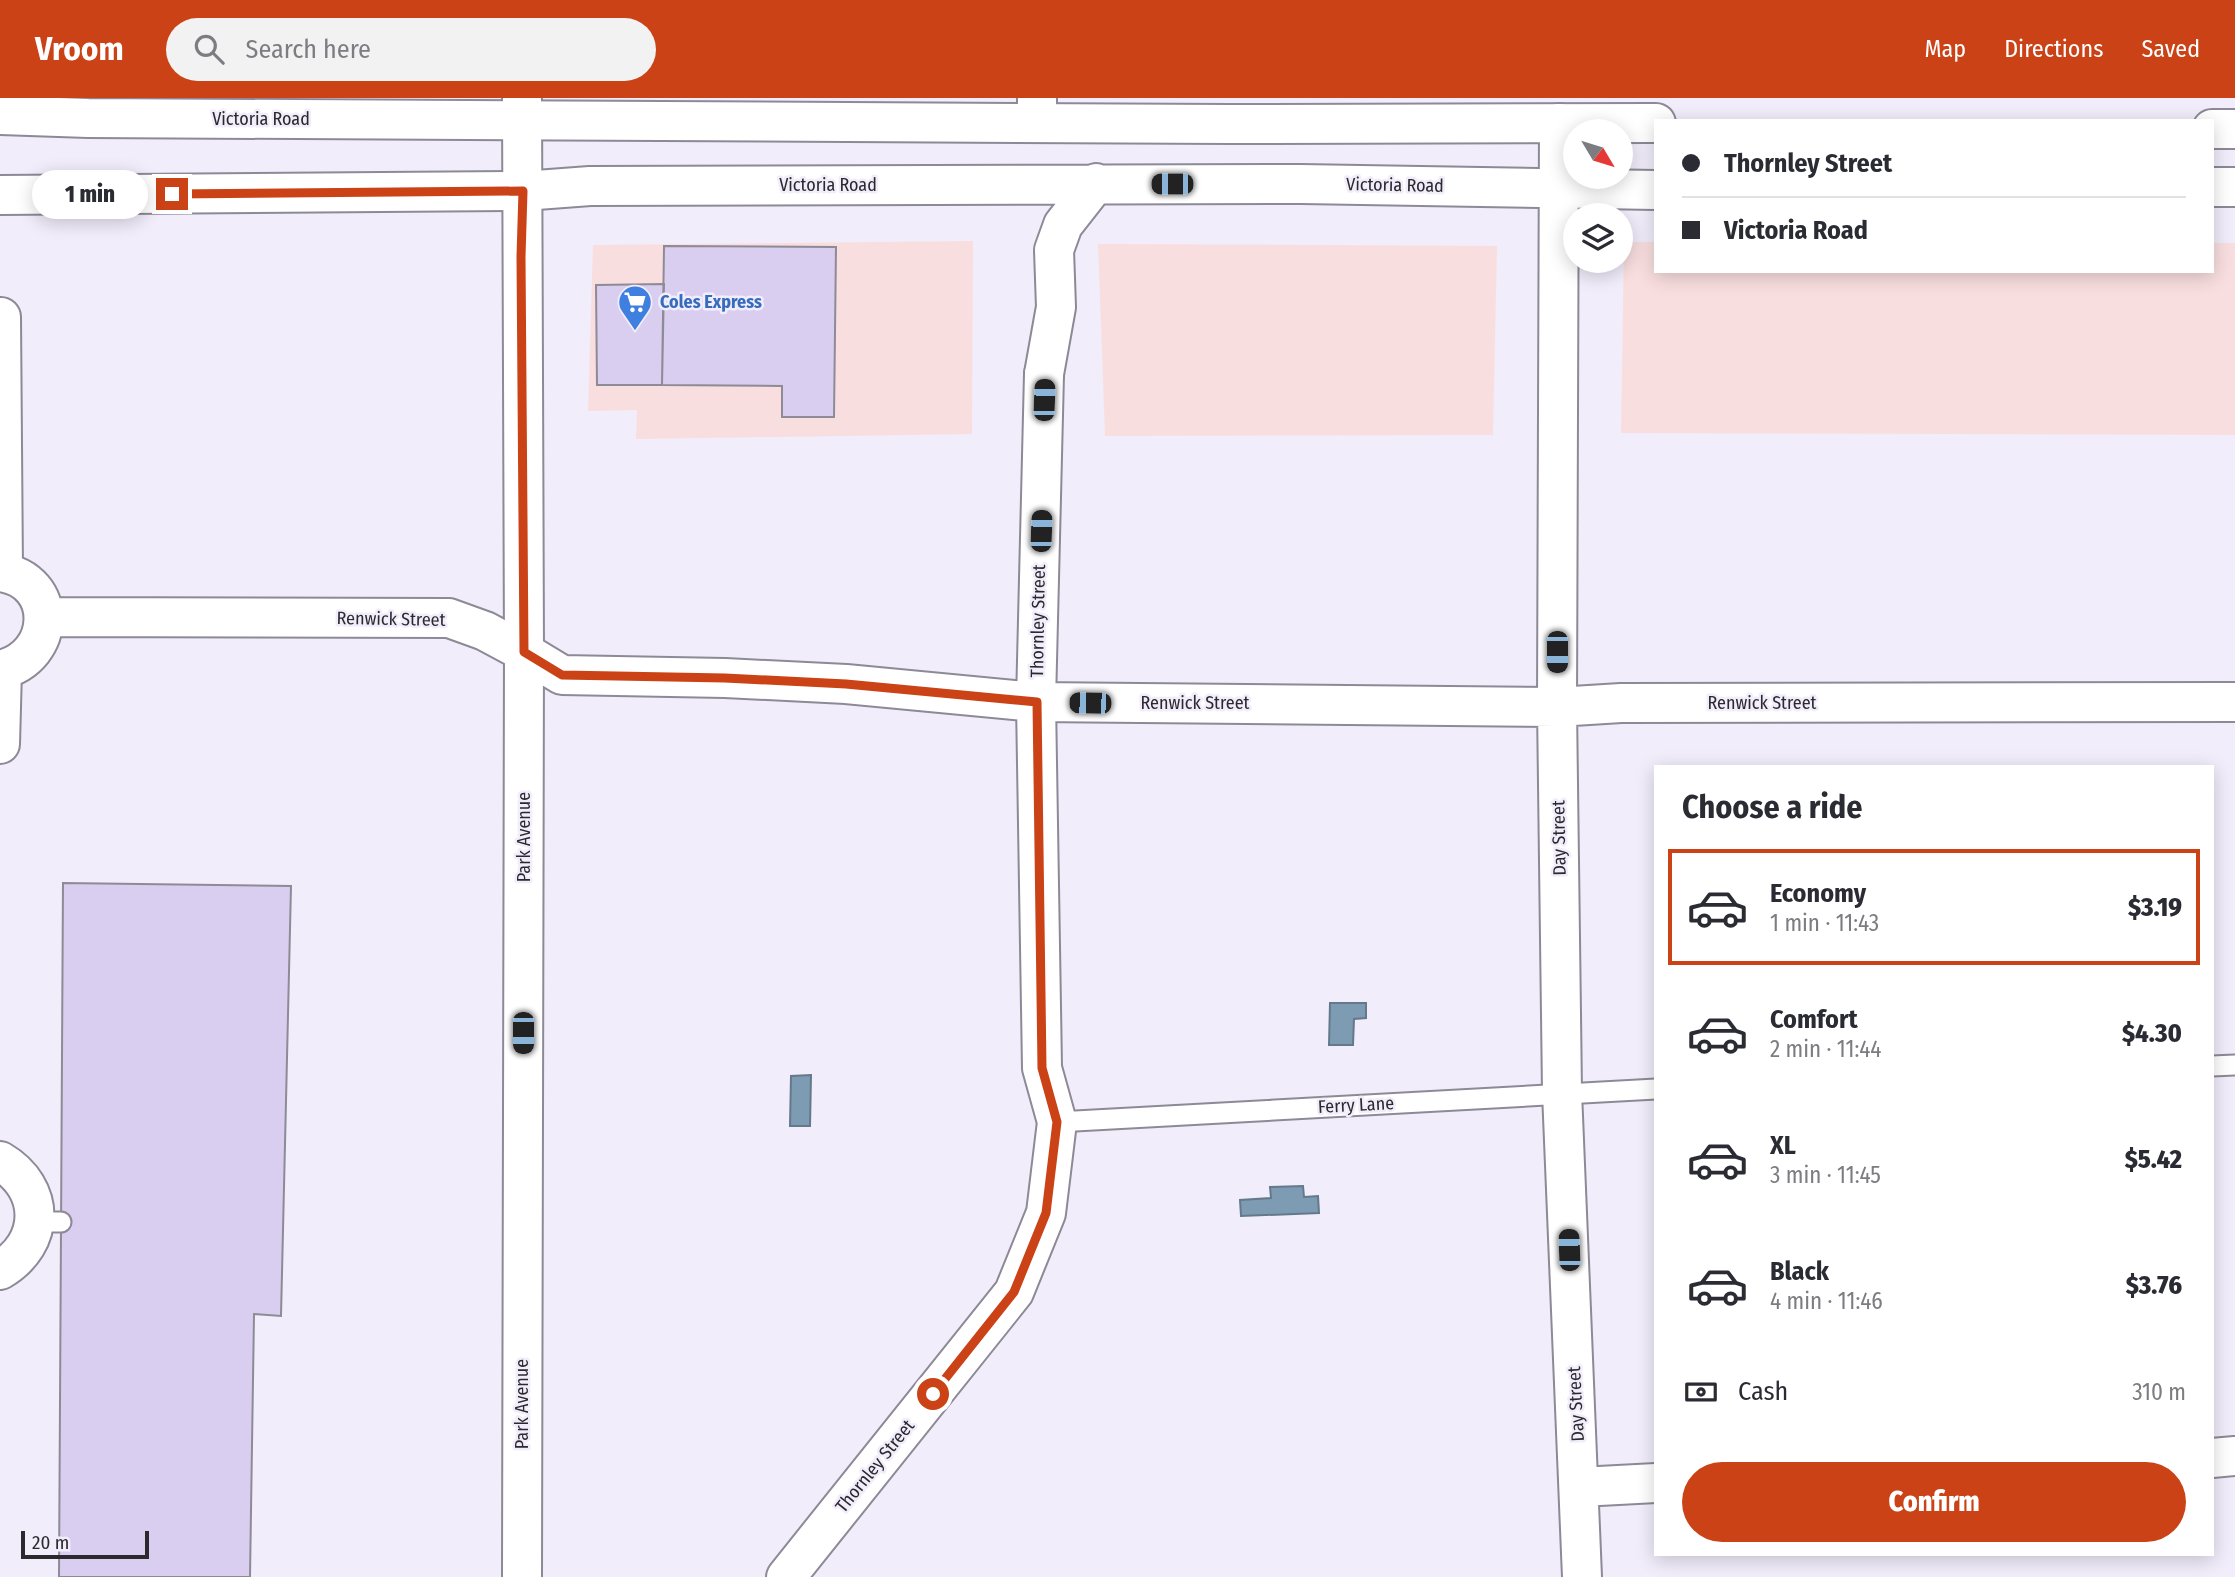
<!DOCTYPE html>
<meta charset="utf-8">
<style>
:root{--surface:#fff;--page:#f2f2f3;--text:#2b2b33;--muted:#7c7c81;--line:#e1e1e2;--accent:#ca4216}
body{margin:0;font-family:"Fira Sans Condensed",sans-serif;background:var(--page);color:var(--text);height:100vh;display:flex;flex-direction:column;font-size:26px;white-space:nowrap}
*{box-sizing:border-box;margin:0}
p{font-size:23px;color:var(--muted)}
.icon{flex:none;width:38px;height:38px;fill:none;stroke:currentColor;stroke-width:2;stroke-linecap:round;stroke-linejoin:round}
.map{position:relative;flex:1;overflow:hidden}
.details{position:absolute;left:1654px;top:667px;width:560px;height:791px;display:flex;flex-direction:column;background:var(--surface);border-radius:0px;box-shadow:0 4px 18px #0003}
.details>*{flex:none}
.guide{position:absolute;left:1654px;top:21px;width:560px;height:154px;border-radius:0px;box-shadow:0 4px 18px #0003;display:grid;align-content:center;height:154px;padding:0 28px;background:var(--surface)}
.needle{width:46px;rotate:128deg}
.buttons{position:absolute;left:1563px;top:21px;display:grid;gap:14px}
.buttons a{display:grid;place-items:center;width:70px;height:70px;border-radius:50%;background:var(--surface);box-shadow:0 4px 18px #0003;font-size:35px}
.scale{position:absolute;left:21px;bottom:18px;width:128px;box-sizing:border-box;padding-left:7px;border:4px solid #2b292e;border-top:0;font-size:19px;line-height:24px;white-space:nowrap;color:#2b292e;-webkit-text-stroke:5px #f1edfb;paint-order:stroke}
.end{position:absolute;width:32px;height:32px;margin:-16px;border:9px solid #ca4216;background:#fff;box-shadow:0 0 0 4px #fff}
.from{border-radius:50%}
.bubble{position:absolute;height:49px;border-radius:24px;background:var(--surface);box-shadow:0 4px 18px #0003;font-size:23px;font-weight:800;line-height:49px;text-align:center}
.car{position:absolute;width:21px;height:42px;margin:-21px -10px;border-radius:9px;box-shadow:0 0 5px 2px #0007;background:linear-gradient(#222 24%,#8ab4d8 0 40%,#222 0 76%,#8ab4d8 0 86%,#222 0)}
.guide b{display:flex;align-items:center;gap:24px;height:66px;font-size:26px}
.guide b+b{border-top:2px solid var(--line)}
.guide i{width:18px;height:18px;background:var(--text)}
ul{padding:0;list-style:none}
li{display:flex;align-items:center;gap:21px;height:116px;margin:0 14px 10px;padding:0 14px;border:4px solid transparent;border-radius:0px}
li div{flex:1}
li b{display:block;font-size:26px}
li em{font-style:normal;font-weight:800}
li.selected{border-color:var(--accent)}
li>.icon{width:63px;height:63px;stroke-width:1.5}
h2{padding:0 28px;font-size:32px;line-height:84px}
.pay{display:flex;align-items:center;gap:18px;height:77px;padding:0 28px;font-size:26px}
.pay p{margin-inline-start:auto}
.primary-button{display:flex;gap:14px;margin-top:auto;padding:14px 28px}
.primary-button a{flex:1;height:80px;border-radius:42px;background:var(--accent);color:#fff;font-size:28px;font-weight:800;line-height:80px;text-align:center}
header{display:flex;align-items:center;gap:42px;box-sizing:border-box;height:98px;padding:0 35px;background:var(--accent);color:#fff}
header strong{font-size:33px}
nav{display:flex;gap:38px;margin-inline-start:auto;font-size:24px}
.search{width:490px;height:63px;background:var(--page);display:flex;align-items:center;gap:18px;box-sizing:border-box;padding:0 24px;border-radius:38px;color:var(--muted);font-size:26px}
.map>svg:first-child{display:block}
</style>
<header>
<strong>Vroom</strong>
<div class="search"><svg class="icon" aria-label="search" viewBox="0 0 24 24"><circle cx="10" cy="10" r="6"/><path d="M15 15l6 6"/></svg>Search here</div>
<nav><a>Map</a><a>Directions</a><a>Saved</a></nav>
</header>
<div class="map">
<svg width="2235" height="1479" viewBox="0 0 2235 1479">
<rect width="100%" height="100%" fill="#f1edfb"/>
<path fill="#f9dedf" d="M973,143L972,336L636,341L637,312L588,313L593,147Z
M1624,144H1655L1656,173H2212V145H2235V337L1621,335Z
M1098,146L1497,148L1493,337L1105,338Z"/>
<path fill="#7d9bb2" stroke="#64798a" stroke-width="2" d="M1330,905H1366V920L1354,921L1353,947H1329Z
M811,977L810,1028H790L791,978Z
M1303,1088L1304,1099L1318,1098L1319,1115L1241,1118L1240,1102L1271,1100L1270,1089Z"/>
<path fill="#d9cef0" stroke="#8e8a96" stroke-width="2" d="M664,148L836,149L834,319H782V288L662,287Z
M664,186L662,287H597L596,187Z
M63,785L291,788L281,1218L254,1216L250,1479H59Z"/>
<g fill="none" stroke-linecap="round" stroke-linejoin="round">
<g stroke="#8d8996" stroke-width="23">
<path id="service" d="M2212,968L2235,967
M1057,1024L1656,991
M34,1124H61"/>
</g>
<g stroke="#8d8996" stroke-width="42">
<path id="minor" d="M1037,0V25
M1559,25L1557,609L1562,994L1582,1479
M1,219L3,474
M524,554L562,577L725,580L846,586L1036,604L1557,609L1621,605L2235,604
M2212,1360L2235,1358
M1580,1389L1656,1385
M522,1479L524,554
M786,1479L1014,1194L1046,1115L1057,1024L1042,970L1036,604L1044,276"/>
</g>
<g stroke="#8d8996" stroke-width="42">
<path id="tertiary" d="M0,474C59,482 57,559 0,572
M44,519L449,520L485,533L524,554L522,0
M0,646L2,572
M0,1063C46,1090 46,1145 0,1172"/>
</g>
<g stroke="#8d8996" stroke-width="42">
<path id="trunk" d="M0,17L88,20L1228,26L1656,25
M2212,31H2235
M2212,89H2235
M0,97L523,93L590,88L1301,86L1656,92
M1044,276L1056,209L1054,152L1063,127L1096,85"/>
</g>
<use href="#service" stroke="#fff" stroke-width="19"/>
<use href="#minor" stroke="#fff" stroke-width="38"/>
<use href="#tertiary" stroke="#fff" stroke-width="38"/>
<use href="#trunk" stroke="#fff" stroke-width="38"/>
</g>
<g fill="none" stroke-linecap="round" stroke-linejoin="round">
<path stroke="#ca4216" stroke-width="9" d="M172,96L523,93L521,159L524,554L562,577L725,580L846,586L1037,604L1042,970L1057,1024L1046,1115L1014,1194L933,1296"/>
</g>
<defs>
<g id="supermarket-pin" transform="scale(1.75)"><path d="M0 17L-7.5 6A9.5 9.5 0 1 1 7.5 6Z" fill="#3f7fe0" stroke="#f1edfb"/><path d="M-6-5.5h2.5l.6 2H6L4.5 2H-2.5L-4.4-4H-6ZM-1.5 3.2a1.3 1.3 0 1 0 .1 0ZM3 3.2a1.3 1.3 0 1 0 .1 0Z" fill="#fff"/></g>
</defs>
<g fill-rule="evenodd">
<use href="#supermarket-pin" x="635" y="204"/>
</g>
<g text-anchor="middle" stroke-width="5" stroke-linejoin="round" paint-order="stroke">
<g font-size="18" fill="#2b292e" stroke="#f1edfb">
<text x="261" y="27">Victoria Road</text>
<text x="828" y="93">Victoria Road</text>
<text transform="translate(1395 87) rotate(1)" y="6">Victoria Road</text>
<text transform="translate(391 521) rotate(1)" y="6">Renwick Street</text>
<text transform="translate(1038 523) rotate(-89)" y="6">Thornley Street</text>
<text x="1195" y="611">Renwick Street</text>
<text x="1762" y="611">Renwick Street</text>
<text transform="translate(524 739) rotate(-90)" y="6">Park Avenue</text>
<text transform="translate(1559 740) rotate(-91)" y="6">Day Street</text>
<text transform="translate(1356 1007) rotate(-3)" y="6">Ferry Lane</text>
<text transform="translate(522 1306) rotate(-90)" y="6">Park Avenue</text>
<text transform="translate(1576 1306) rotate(-93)" y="6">Day Street</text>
<text transform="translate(875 1368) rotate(-51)" y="6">Thornley Street</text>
</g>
<g font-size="18" font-weight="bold" fill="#366cbe" stroke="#f1edfb" text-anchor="start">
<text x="660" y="210">Coles Express</text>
</g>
</g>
</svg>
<div class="buttons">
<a><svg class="needle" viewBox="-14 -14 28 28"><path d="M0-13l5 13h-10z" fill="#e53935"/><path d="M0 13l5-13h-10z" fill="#7c7c81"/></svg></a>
<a><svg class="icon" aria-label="layers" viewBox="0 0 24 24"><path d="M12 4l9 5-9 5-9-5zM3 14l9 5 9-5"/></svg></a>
</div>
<div class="scale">20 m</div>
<i class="end from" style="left:933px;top:1296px"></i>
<i class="end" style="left:172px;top:96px"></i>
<div class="bubble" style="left:32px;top:72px;width:116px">1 min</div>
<i class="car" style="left:1172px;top:86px;rotate:270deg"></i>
<i class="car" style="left:1044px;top:302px;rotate:2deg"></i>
<i class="car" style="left:1041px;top:433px;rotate:2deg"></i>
<i class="car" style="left:1557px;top:554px;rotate:180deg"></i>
<i class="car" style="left:1090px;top:605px;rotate:271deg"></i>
<i class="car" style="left:523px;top:935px;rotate:180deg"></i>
<i class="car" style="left:1569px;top:1152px;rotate:358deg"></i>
<div class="guide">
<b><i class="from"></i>Thornley Street</b>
<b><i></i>Victoria Road</b>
</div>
<section class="details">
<h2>Choose a ride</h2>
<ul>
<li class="selected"><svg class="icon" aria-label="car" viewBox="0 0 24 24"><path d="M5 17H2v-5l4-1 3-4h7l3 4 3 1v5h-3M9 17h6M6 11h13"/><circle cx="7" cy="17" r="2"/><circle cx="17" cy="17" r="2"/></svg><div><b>Economy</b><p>1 min · 11:43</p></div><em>$3.19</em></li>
<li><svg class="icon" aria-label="car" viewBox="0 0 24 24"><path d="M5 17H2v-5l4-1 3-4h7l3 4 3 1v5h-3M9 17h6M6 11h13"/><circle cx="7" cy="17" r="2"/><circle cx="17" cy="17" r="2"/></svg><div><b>Comfort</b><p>2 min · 11:44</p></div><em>$4.30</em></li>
<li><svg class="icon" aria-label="car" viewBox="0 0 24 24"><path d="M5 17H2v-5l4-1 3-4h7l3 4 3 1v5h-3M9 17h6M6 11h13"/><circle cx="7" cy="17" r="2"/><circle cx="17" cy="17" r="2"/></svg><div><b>XL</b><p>3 min · 11:45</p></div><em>$5.42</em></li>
<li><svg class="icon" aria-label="car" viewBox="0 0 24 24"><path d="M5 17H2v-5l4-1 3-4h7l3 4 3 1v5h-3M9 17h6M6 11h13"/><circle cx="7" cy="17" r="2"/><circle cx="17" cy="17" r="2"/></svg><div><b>Black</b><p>4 min · 11:46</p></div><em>$3.76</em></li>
</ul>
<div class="pay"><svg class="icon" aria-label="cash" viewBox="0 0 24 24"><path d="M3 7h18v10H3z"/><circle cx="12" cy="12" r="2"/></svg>Cash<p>310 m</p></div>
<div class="primary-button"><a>Confirm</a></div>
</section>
</div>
